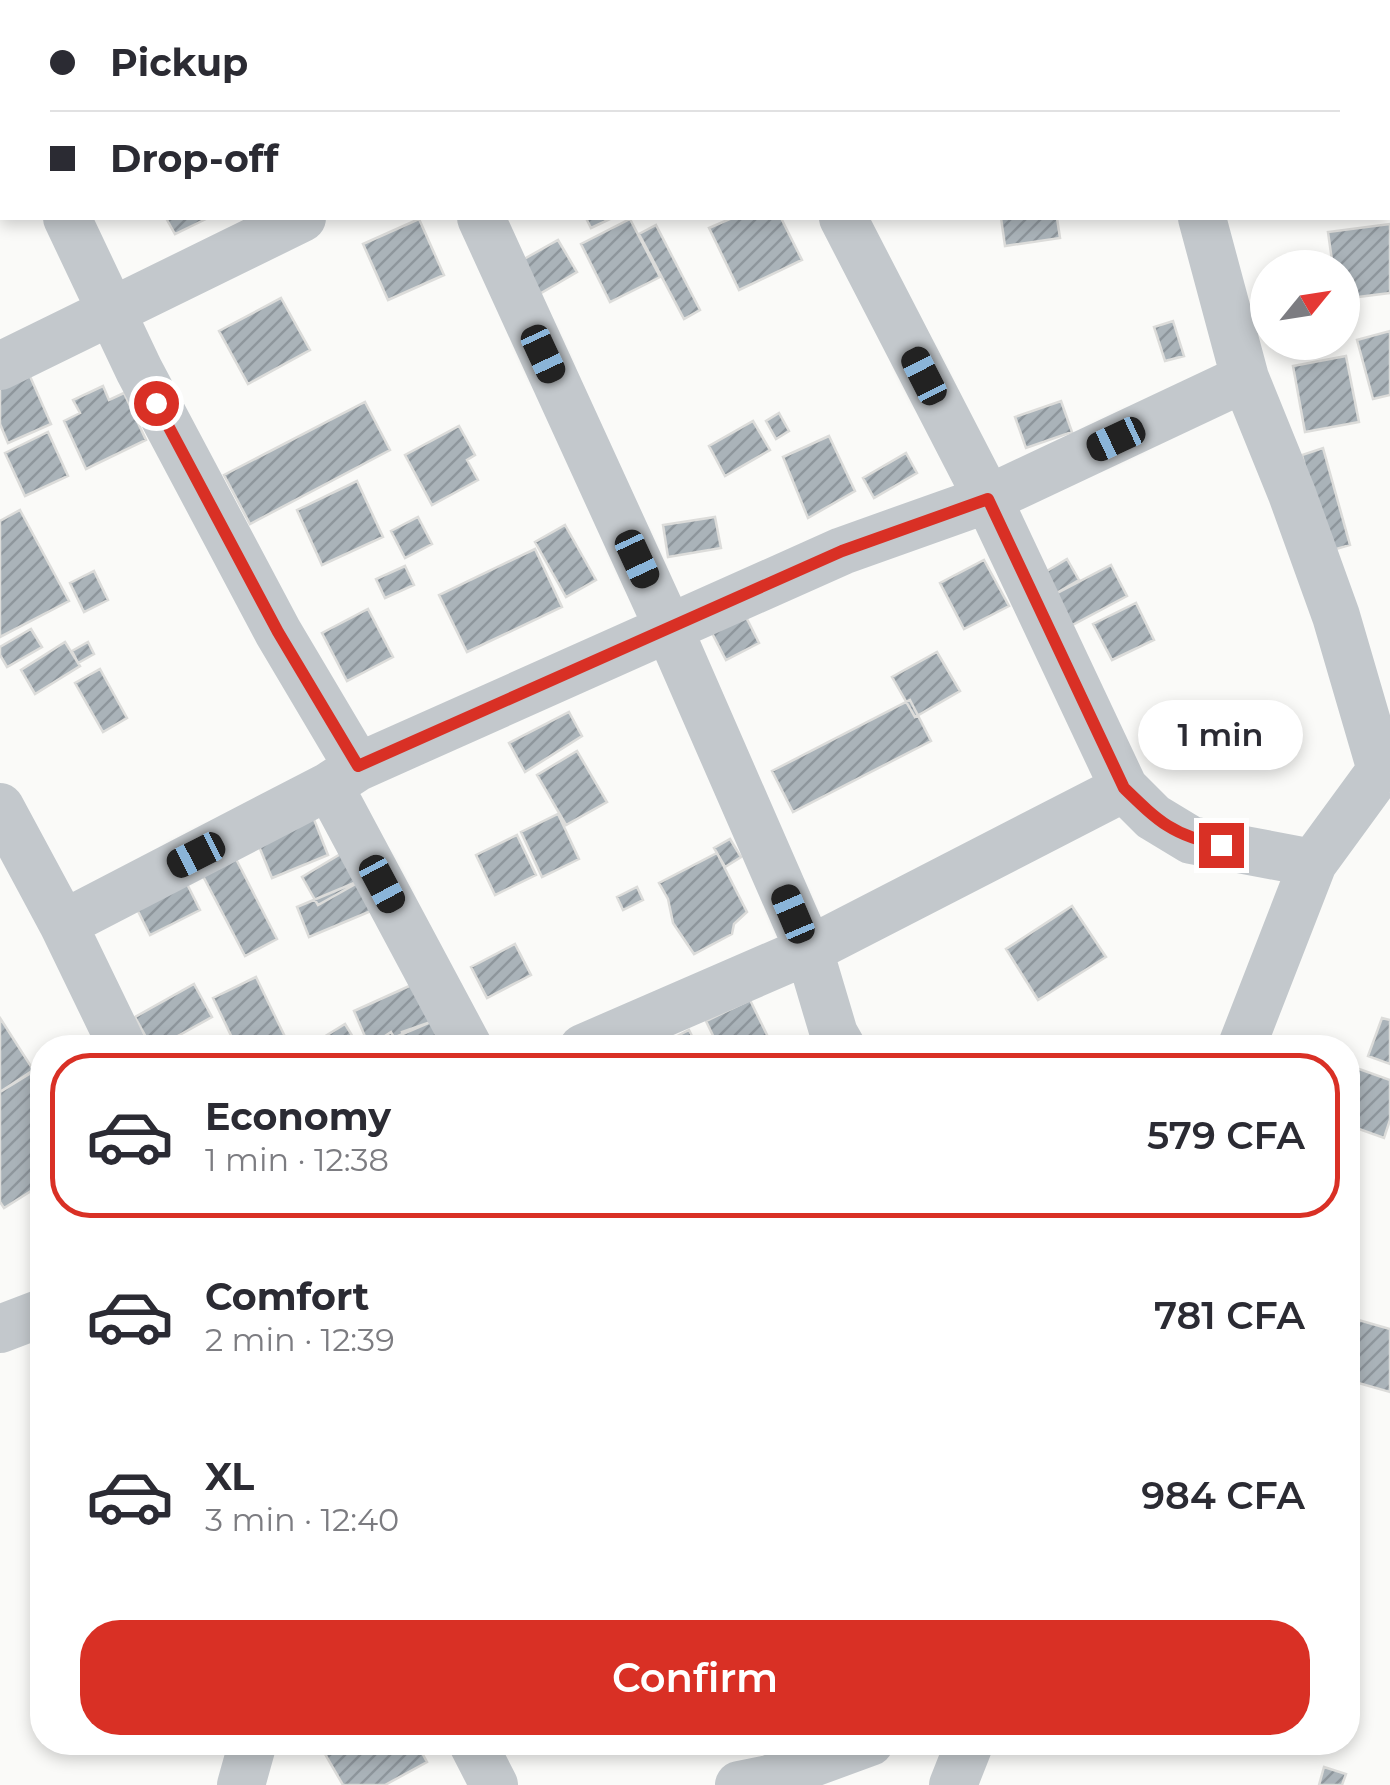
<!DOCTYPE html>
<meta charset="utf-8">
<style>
:root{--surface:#fff;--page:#f7f7f7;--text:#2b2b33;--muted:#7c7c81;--line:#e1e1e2;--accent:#d93025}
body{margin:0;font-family:Montserrat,sans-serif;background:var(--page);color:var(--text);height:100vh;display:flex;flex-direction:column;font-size:38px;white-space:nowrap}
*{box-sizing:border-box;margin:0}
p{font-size:32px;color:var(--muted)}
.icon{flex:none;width:55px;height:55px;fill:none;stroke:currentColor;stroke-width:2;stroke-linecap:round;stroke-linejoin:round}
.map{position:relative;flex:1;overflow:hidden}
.panel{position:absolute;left:30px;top:1035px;width:1330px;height:720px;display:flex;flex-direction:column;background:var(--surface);border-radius:40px;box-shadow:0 5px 15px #0003}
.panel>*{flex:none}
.banner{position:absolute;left:0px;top:0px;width:1390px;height:220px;box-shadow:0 5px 15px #0003;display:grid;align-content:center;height:220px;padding:0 50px;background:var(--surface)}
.needle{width:65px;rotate:60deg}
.fabs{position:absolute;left:1250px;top:250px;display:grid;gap:20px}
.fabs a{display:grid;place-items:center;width:110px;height:110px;border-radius:50%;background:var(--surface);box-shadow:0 5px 15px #0003;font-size:50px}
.end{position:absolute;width:45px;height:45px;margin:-22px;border:12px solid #d93025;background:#fff;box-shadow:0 0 0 5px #fff}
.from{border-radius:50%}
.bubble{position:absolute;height:70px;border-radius:35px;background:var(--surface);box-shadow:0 5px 15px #0003;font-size:32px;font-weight:600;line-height:70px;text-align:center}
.car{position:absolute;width:30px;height:60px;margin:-30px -15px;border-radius:12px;box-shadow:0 0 8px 2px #0007;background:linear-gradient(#222 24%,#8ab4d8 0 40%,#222 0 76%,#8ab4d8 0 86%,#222 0)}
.banner b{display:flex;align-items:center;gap:35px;height:95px;font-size:38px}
.banner b+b{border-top:2px solid var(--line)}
.banner i{width:25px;height:25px;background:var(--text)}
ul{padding:18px 0 0;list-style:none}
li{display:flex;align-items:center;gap:30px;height:165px;margin:0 20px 15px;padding:0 30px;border:5px solid transparent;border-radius:40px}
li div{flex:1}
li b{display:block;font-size:38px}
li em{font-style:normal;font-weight:600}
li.active{border-color:var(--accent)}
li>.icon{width:90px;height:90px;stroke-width:1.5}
.primary-button{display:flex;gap:20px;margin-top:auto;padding:20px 50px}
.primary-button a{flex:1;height:115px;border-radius:40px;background:var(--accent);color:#fff;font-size:40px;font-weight:600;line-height:115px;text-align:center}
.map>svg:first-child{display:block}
</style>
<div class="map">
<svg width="1390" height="1785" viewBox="0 0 1390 1785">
<defs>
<pattern id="building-hatch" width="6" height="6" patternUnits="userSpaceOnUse" patternTransform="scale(2.5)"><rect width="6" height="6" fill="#aab3b9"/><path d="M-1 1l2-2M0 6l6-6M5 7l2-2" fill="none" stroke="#8e969c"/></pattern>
</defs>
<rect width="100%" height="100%" fill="#fafaf8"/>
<path fill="url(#building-hatch)" stroke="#dcdcda" stroke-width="2.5" d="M491,0H543L544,2H493Z
M1165,0H1216L1204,2H1165Z
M1338,0H1390V39H1388V2H1339Z
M1390,64V154L1388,155V65Z
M166,218H208L175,234Z
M586,218H612L591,228Z
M732,218H781L802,260L739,290L709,228Z
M1001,218H1057L1060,238L1005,246Z
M419,219L444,275L388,300L363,244Z
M630,219L660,277L610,302L581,244Z
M1390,224V293L1342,299V268H1333L1328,232Z
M656,225L700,310L684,319L639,234Z
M558,240L577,272L536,296L517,263Z
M281,298L310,350L248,384L219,331Z
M1173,321L1184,356L1165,361L1154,327Z
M1390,331V395L1373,399L1357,340Z
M1346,356L1359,422L1305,432L1293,366Z
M29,374L51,424L8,443L0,424V387Z
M103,386L109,400L124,393L146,440L86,469L64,421L80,413L73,400Z
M1061,401L1072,432L1026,448L1015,417Z
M365,402L390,450L250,524L224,475Z
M779,413L789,431L776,439L766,421Z
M753,421L770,450L725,476L709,446Z
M459,426L475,455L467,460L478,480L432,505L405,455Z
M48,432L68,476L25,496L5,453Z
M829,436L855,491L808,518L783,457Z
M1323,448L1350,545L1326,552L1302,455Z
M906,453L917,473L874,498L863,478Z
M357,481L383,537L322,565L297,510Z
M20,510L69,601L0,637V521Z
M418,517L432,544L405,558L391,531Z
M715,517L721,548L668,557L663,525Z
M565,525L596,580L566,597L535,542Z
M535,549L562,607L467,652L439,595Z
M1067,559L1079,580L1053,595L1042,574Z
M984,560L1009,606L964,629L940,583Z
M1111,565L1127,596L1063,630L1046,599Z
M405,566L414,585L385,598L376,579Z
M94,571L108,600L84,612L70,583Z
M1136,603L1154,640L1112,660L1093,624Z
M368,609L393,657L347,681L322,633Z
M745,615L759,643L726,660L712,633Z
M31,629L42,647L7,667L0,655V647Z
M65,642L80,666L35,694L21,670Z
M88,642L94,654L78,663L72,651Z
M937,652L960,691L915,717L892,677Z
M100,669L127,718L103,732L75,683Z
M910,700L931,741L793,812L772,771Z
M569,712L582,736L525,772L509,743Z
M577,751L607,802L566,825L537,775Z
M558,814L579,859L542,877L521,832Z
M313,817L328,855L272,878L256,839Z
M517,835L536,875L495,895L476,855Z
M730,839L741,857L725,867L714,848Z
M349,849L366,878L318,905L302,877Z
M717,853L747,912L734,924L732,934L694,954L673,923L668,899L659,883Z
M236,859L277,939L245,956L203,876Z
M366,878L378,908L309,937L297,907Z
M186,882L200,910L150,935L136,907Z
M637,887L643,900L623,910L617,897Z
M1072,906L1106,957L1038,1000L1006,949Z
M515,944L531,975L487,998L471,967Z
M256,977L290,1047L289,1048H237L213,998Z
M416,983L433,1021L370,1048L354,1011Z
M194,984L212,1017L156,1048H152L135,1017Z
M750,1000L770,1041L758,1048H719L706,1021Z
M0,1018L34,1071L0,1092Z
M1382,1018L1390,1020V1064L1368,1056Z
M433,1021L442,1048H408L402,1032Z
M345,1024L359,1047L331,1048L324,1037Z
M689,1030L698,1048H671L668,1041Z
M391,1032L400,1048H379L376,1042Z
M1348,1065L1390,1080V1120L1384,1138L1348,1125Z
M32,1071L42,1087V1184L4,1208L0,1202V1092Z
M1348,1196L1358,1201L1348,1222Z
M1355,1319L1390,1329V1392L1348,1380V1347Z
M318,1742H416L427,1762L385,1785H343Z
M1324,1767L1346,1774L1342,1785H1319Z"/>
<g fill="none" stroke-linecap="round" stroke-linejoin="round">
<path stroke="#c3c8cc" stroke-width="48" d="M368,0L369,2
M1129,0L1131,2
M727,2L732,0
M0,80L2,85
M67,218L139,370L278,632L358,767
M481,218L668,627L809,950L834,1034L842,1048
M843,218L988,499L1124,788L1153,817L1191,840L1313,863L1381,770
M1202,218L1245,378L1292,494L1336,616L1381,770L1390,764
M0,366L302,218
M329,786L469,1048
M0,807L63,924L123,1048
M63,924L329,786L358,767L842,551L988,499L1245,378
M583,1048L809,950L1124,788
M1241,1048L1313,863
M0,1329L42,1313
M472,1742L494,1785
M241,1785L253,1742
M739,1785L769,1779L870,1742
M953,1785L970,1742"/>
</g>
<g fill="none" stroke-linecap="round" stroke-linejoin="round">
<path stroke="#d93025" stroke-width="12" d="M156,403L278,632L358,766L842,551L988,499L1124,788C1158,821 1173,836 1221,845"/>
</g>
</svg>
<div class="fabs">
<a><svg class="needle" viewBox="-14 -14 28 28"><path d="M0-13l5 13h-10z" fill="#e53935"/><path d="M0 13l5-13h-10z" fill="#7c7c81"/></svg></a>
</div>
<i class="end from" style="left:156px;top:403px"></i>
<i class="end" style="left:1221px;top:845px"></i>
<div class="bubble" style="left:1138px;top:700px;width:165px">1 min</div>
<i class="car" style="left:543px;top:354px;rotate:155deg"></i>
<i class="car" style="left:924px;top:376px;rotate:333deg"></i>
<i class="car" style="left:1116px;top:439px;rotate:245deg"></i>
<i class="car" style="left:637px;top:559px;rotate:155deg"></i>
<i class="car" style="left:196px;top:855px;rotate:243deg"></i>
<i class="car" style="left:382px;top:884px;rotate:152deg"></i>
<i class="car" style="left:793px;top:914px;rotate:337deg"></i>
<div class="banner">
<b><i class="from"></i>Pickup</b>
<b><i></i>Drop-off</b>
</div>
<section class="panel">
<ul>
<li class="active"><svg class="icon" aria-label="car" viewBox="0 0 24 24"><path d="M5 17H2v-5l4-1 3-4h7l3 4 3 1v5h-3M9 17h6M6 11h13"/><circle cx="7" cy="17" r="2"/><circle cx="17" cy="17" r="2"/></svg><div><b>Economy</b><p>1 min · 12:38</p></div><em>579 CFA</em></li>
<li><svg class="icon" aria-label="car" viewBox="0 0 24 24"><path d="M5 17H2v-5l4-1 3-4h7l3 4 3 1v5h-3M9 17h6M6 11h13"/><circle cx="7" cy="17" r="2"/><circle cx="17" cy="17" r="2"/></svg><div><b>Comfort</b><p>2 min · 12:39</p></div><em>781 CFA</em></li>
<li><svg class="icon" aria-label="car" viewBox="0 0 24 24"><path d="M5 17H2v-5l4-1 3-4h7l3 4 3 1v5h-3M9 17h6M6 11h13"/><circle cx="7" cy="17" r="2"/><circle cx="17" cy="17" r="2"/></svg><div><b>XL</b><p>3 min · 12:40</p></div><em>984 CFA</em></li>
</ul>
<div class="primary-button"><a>Confirm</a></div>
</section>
</div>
